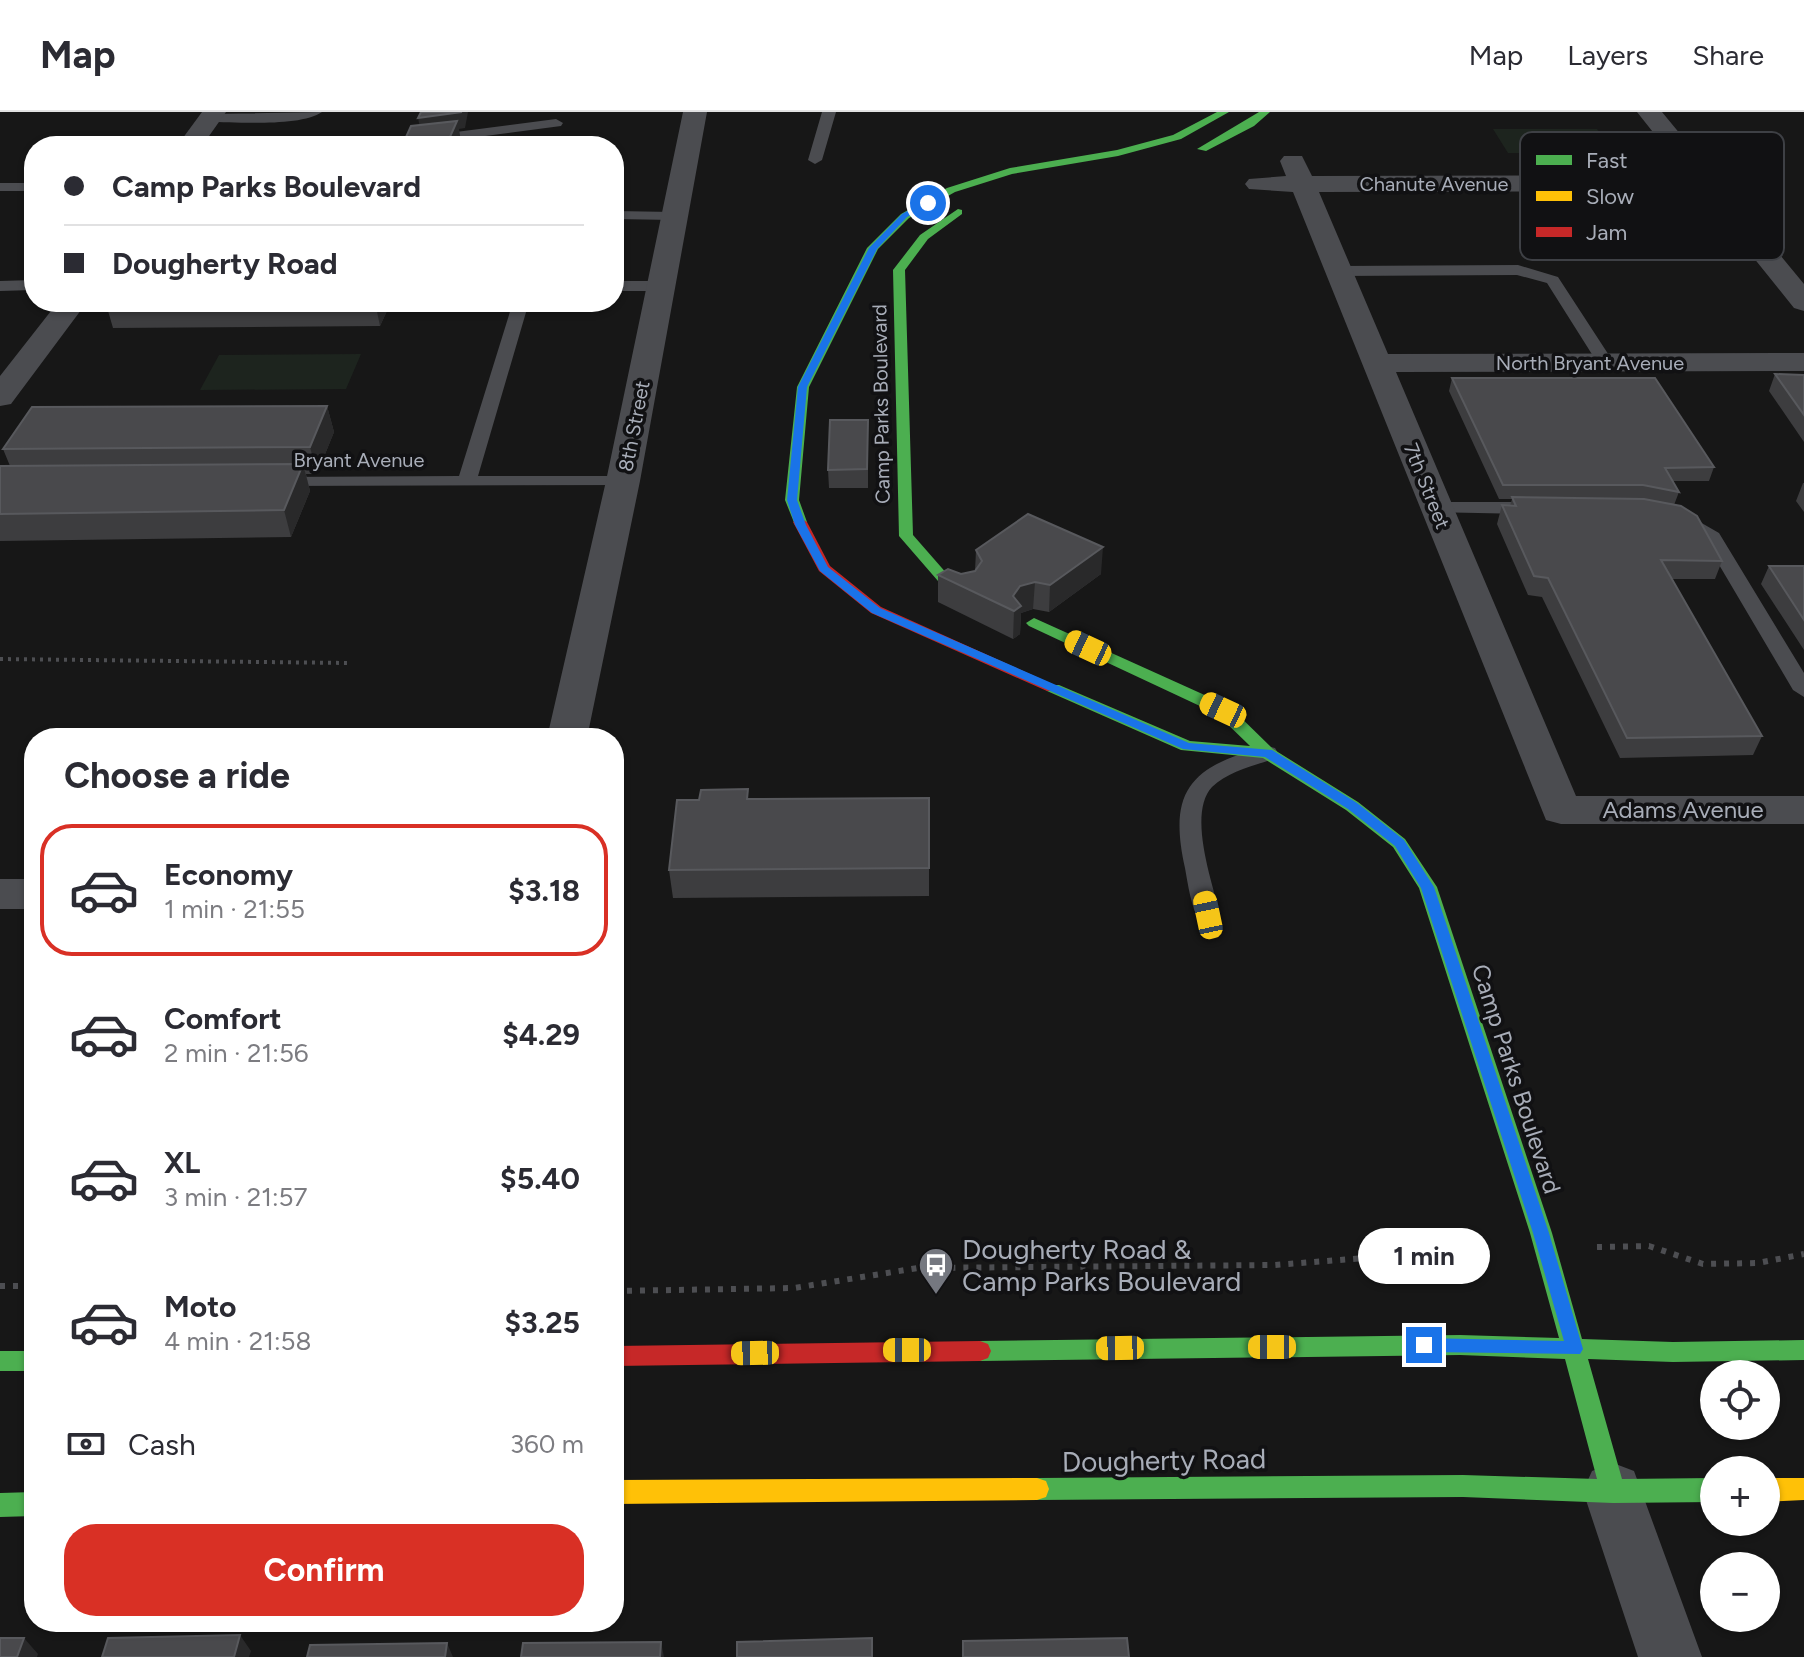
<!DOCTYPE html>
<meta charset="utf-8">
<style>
:root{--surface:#fff;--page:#f7f7f7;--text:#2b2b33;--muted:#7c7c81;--line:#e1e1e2;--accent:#d93025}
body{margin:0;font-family:Figtree,sans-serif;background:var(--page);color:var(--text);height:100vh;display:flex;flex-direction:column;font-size:30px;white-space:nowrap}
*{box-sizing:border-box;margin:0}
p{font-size:26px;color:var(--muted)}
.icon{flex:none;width:44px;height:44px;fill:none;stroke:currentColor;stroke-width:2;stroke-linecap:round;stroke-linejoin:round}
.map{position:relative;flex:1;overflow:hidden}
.details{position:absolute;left:24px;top:616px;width:600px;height:904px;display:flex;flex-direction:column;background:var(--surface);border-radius:32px;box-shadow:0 2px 6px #0004}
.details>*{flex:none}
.banner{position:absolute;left:24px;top:24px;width:600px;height:176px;border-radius:32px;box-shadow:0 2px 6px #0004;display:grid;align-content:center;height:176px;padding:0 40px;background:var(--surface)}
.tools{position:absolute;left:1700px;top:1248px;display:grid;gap:16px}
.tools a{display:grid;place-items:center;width:80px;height:80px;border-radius:50%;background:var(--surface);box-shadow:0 2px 6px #0004;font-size:40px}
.end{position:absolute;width:36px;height:36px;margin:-18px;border:10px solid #1a73e8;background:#fff;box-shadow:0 0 0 4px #fff}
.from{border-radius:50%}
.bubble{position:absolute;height:56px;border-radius:28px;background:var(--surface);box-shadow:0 2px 6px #0004;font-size:26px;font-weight:700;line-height:56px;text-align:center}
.car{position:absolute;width:24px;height:48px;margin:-24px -12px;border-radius:10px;box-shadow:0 0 6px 2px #0007;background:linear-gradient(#f5c518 24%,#345 0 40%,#f5c518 0 76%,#345 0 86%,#f5c518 0)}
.banner b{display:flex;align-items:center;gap:28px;height:76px;font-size:30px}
.banner b+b{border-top:2px solid var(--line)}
.banner i{width:20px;height:20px;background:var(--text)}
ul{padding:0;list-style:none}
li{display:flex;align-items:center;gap:24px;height:132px;margin:0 16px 12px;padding:0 24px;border:4px solid transparent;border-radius:32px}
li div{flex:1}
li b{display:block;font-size:30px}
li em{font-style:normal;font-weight:700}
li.current{border-color:var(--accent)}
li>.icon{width:72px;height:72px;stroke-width:1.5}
h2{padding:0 40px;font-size:36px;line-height:96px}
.pay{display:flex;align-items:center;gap:20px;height:88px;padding:0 40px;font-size:30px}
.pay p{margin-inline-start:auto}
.action{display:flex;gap:16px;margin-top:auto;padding:16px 40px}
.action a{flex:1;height:92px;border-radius:32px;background:var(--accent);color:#fff;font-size:32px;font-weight:700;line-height:92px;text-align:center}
header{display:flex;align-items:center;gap:48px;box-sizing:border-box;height:112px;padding:0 40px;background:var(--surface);border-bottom:2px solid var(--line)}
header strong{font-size:38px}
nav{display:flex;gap:44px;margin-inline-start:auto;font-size:28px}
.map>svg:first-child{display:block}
</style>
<header>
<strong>Map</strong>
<nav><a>Map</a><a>Layers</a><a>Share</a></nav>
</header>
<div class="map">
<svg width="1804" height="1545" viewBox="0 0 1804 1545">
<rect width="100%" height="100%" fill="#171717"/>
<path fill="#1d241e" d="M1493,17H1597L1615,41H1508Z
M361,242L346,277L200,278L219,243Z"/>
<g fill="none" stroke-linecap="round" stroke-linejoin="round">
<path stroke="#4d4e52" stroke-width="4" stroke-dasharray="3 5" stroke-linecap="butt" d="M0,547L349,551"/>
<path stroke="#4d4e52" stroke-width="6" stroke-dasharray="5 8" stroke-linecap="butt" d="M1597,1135L1649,1134L1703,1152L1758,1151L1804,1142
M0,1174H34
M614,1179L794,1176L918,1156L1275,1153L1495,1136"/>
<path fill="#4b4c50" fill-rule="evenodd" d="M322,0C301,15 236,10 209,10L202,6L209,2Z
M822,0H836L822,48L815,52L808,48Z
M556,7L563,11L561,14L425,32H183L190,28L263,30L425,24Z
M0,71H34V79H0Z
M614,99L674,100L681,104L674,108L614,107Z
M1518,153L1558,165L1614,251L1612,255H1600L1547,171L1517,163L1338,164L1330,159L1338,154Z
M34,168V178L0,179V169Z
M614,169H660L668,174L660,179H614Z
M513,190H529L478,364H623L629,365L632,369L629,373L272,374L269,370L272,366L278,365L459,364Z
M1436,390H1531L1540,396L1531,402L1429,400L1427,396L1429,392Z
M1679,398L1719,421L1804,561V585L1793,578L1705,429L1670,404Z
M1267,634L1275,636L1278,641L1275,646C1255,654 1228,659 1212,675C1187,702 1213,772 1220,803L1217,809L1208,812L1199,809C1191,794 1188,773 1185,756C1167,676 1193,654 1267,634Z"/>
<path fill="#4b4c50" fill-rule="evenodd" d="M202,0H226L202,34H177Z
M683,0H707L640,369L587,626H547L606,369Z
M1637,0H1662L1804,172V199L1794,196L1700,79L1319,80L1388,242L1804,241V259L1396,260L1576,684H1804V712H1561L1546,708L1293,80L1249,77L1245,72L1249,67L1286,64L1280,49L1284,44H1302L1312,64L1687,63Z
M58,190H87L11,292L0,294V264Z
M0,767H34V797H0Z
M1613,1351L1634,1359L1702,1545H1638L1583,1379L1592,1359Z"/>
<path fill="#4caf50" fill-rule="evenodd" d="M1217,0H1229L1181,27L1118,44L1012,62L955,80L909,106L878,137L809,275L799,388L807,410L800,414L795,413L785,388L797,275L867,136L901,102L947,76L1010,56L1117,38L1173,23Z
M1259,0H1270L1254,14L1206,39L1197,37Z
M958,97L962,98V102L928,127L905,158L913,423L948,463L965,472V478H955L938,469L899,424L893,158L920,123Z
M1034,506L1229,594L1273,637L1358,690L1405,727L1437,775L1552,1121L1582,1227L1673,1230L1804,1228V1248L1673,1250L1588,1247L1622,1367L1714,1366V1390L1613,1391L1463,1385L1037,1388L1028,1385L1025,1377L1028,1369L1037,1366L1463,1363L1597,1367L1565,1247L1460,1243L980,1249L972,1246L969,1239L972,1232L980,1229L1460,1223L1559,1226L1530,1121L1419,776L1393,735L1346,698L1263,646L1181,638L1047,579L1045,576L1047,573H1059L1190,629L1250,634L1217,602L1029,514L1026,511Z
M0,1239H34V1259H0Z
M34,1380V1404L0,1405V1381Z"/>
<path fill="#ffc107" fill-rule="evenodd" d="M1037,1366L1046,1369L1049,1377L1046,1385L1037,1388L614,1392V1368Z
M1766,1366H1804V1388L1766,1390Z"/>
<path fill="#c62828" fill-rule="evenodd" d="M800,406L807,410L830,454L881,495L1061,576L1059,579H1047L871,501L819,459L793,410Z
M980,1229L988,1232L991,1239L988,1246L980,1249L614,1254V1234Z"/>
</g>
<path fill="#3d3d3f" d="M107,190H391L380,214L113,216L106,192Z
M1775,262L1804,263V330L1769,279Z
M1452,266L1714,355L1709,369H1673L1679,380L1674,393L1722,449L1715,467H1672L1762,624L1753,643L1620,646L1542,485L1528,483L1497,412L1502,393L1510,394L1512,387H1499L1449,279Z
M327,294L334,320L317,362H306L310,379L291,425L0,429V354H10L3,337Z
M868,308V376H829L828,358Z
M1803,371H1804V400L1796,389Z
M976,438L1101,462L1049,500L1033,497L1021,501L1020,522L1013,527L938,490V463L961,462L975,459Z
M1769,454H1804V538L1761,472Z
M929,686V784L673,786L669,758L749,687Z"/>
<path fill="#29292a" d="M462,0H468L465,16L459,17L461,30L460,34H446L421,21L418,6Z
M375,190H391L380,214Z
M327,294L334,320L317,362L310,335Z
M303,352L310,379L291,425L284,398Z
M1103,435L1101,462L1049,500L1050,473Z
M1035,470L1033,497L1021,501L1020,522L1013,527L1014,499L1013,484L1020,474Z
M240,1523L251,1539L249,1545H234Z
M24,1526L38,1542L37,1545H17Z
M661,1530L664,1545H660Z
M447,1531L453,1545H445Z"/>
<path fill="#49494c" stroke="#58595d" stroke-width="2" d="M421,0H462L418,6Z
M457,9L446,34H402L411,14Z
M107,190H375L106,192Z
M1775,262L1804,263V303Z
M1452,266H1655L1714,355L1665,356L1679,380L1643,373H1503Z
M327,294L310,335L3,337L32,295Z
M830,308H868L867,357L828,358Z
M303,352L284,398L0,402V354Z
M1512,385L1644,387L1681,394L1697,404L1722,449L1661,448L1762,624L1627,626L1548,466L1534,464L1502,393L1516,394Z
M1028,402L1103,435L1050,473L1035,470L1020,474L1013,484L1021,494L1014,499L938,463L948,457L961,462L975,459L982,449L976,438Z
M1769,454H1804V508Z
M748,677L747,687L929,686V756L669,758L677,688H699L701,678Z
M240,1523L234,1545H102L108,1526Z
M0,1526H24L17,1545H0Z
M872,1526V1545H737V1530Z
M1127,1526L1129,1545H963V1529Z
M661,1530L660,1545H521L523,1531Z
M447,1531L445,1545H307L310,1533Z"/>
<path fill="#1a73e8" d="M925,89L932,91L907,105L877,137L807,275L797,388L806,413L828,455L880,496L1189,631L1272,638L1357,691L1404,728L1434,775L1549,1121L1583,1237L1580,1242L1424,1240L1416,1233L1424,1226L1564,1229L1533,1121L1421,776L1395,734L1348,697L1265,645L1183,637L872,501L820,459L795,413L787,388L798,275L869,136L902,102Z"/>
<defs>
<g id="bus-pin" transform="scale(1.8)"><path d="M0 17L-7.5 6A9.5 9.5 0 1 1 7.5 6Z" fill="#757880" stroke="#111113"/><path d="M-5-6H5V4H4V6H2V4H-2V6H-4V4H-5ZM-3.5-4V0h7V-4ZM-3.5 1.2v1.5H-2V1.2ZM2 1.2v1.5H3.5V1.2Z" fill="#fff"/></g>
</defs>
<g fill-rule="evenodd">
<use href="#bus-pin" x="936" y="1153"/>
</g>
<g text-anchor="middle" stroke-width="7" stroke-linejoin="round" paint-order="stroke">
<g font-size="20" fill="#a8adb8" stroke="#111113">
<text x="1434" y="79">Chanute Avenue</text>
<text x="1590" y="258">North Bryant Avenue</text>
<text transform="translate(881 292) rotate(-91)" y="7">Camp Parks Boulevard</text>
<text transform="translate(634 314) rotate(-79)" y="7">8th Street</text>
<text x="359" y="355">Bryant Avenue</text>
<text transform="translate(1427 374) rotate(68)" y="7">7th Street</text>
</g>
<g font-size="24" fill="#a8adb8" stroke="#111113">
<text x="1683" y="706">Adams Avenue</text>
<text transform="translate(1516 967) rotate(72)" y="8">Camp Parks Boulevard</text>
</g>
<g font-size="28" fill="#a8adb8" stroke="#111113" text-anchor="start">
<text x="962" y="1147">Dougherty Road &amp;<tspan x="962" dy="32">Camp Parks Boulevard</tspan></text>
</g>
<g font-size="28" fill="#a8adb8" stroke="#111113">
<text transform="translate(1164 1348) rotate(-1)" y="10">Dougherty Road</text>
</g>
</g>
<rect x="1520" y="20" width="264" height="128" rx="12" fill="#111113" stroke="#3e4045" stroke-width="2"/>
<rect x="1536" y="43" width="36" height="10" fill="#4caf50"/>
<rect x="1536" y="79" width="36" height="10" fill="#ffc107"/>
<rect x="1536" y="115" width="36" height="10" fill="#c62828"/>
<g font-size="22" fill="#a8adb8">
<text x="1586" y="56">Fast</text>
<text x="1586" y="92">Slow</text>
<text x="1586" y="128">Jam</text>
</g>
</svg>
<div class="tools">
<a><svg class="icon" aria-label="locate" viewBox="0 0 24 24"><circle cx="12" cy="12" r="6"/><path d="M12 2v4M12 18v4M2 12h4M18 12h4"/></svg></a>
<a>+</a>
<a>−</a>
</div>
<i class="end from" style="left:928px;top:91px"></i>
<i class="end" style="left:1424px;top:1233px"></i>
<div class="bubble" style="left:1358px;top:1116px;width:132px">1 min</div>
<i class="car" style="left:1088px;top:536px;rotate:295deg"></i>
<i class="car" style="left:1223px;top:598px;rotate:295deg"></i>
<i class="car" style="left:1208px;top:803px;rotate:348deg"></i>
<i class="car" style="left:1272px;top:1235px;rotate:270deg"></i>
<i class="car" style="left:1120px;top:1236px;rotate:269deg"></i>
<i class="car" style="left:907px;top:1238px;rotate:270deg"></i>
<i class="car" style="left:755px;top:1241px;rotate:269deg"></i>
<div class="banner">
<b><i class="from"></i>Camp Parks Boulevard</b>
<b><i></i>Dougherty Road</b>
</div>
<section class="details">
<h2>Choose a ride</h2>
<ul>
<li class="current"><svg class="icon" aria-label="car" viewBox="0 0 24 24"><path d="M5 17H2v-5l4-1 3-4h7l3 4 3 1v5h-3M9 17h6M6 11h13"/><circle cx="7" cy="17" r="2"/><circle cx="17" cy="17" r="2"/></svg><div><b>Economy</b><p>1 min · 21:55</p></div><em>$3.18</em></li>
<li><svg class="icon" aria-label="car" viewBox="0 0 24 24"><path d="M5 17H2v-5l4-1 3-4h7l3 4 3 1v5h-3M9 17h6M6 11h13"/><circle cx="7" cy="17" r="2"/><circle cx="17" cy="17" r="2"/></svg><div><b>Comfort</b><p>2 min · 21:56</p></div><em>$4.29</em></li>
<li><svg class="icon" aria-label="car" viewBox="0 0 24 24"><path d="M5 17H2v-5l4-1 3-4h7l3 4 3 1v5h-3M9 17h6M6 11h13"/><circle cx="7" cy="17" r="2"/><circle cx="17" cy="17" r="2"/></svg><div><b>XL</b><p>3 min · 21:57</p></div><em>$5.40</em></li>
<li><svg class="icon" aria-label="car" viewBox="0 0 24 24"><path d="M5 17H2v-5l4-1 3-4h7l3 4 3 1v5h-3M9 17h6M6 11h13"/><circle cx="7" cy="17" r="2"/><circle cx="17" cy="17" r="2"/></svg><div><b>Moto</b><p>4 min · 21:58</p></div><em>$3.25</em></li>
</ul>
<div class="pay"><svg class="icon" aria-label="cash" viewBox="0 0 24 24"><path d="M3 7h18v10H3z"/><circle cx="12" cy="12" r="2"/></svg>Cash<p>360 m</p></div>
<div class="action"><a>Confirm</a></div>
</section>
</div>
